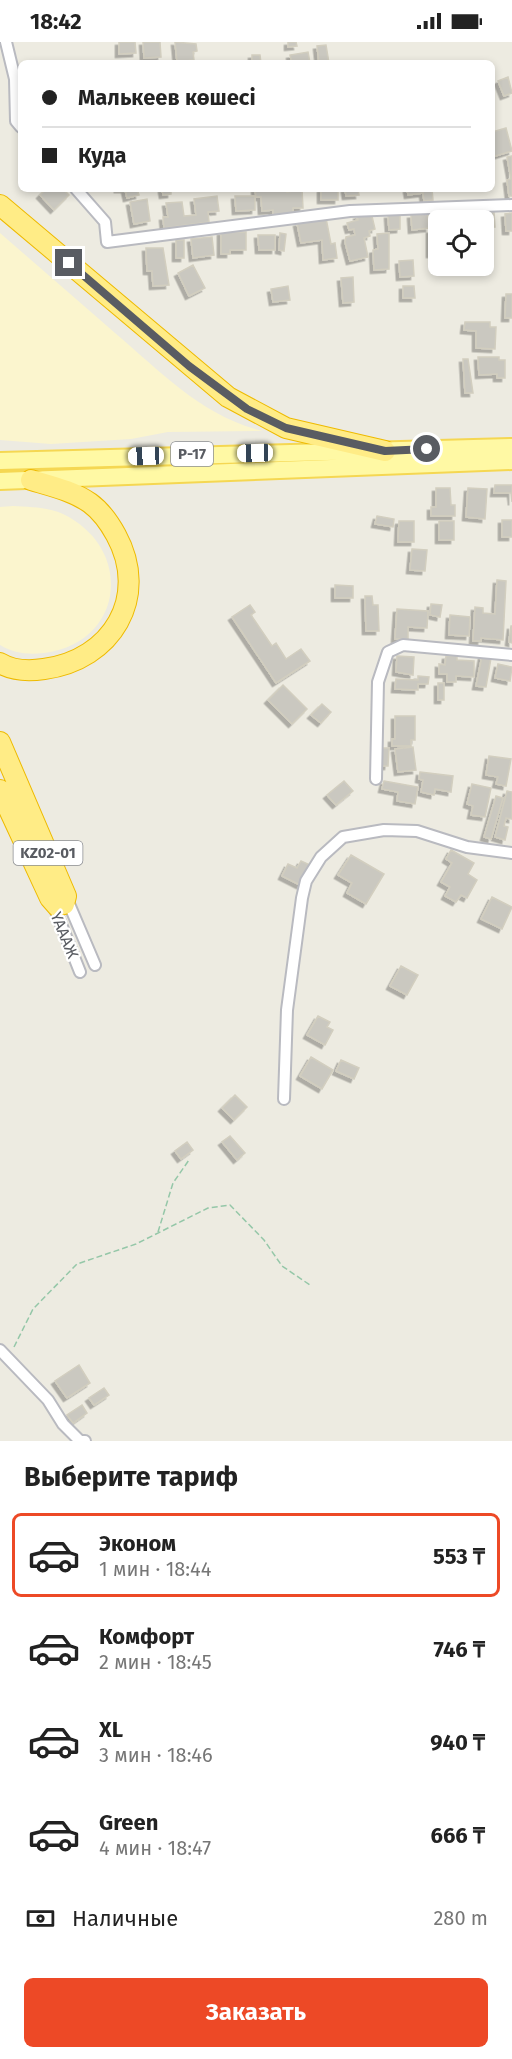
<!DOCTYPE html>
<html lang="ru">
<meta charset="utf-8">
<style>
:root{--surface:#fff;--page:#f2f2f2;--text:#222;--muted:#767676;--line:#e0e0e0;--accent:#ed4926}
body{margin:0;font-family:"Fira Sans",sans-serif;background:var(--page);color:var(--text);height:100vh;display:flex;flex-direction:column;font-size:22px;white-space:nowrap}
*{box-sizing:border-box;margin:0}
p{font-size:20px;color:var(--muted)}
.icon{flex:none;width:33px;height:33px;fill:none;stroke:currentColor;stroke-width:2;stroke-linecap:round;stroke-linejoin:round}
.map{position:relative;height:1399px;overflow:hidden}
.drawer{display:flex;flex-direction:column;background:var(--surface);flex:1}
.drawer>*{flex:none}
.top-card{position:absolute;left:18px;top:18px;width:477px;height:132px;border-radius:9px;box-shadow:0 3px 9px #0003;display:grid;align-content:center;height:132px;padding:0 24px;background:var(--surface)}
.fabs{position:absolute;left:428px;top:168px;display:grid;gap:12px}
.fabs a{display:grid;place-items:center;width:66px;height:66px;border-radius:9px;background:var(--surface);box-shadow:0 3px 9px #0003;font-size:30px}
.end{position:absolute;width:27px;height:27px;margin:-14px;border:8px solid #595c62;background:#fff;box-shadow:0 0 0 3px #fff}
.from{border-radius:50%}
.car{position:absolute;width:18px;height:36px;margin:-18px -9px;border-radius:8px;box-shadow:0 0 4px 2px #0007;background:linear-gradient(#fff 24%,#345 0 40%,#fff 0 76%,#345 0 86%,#fff 0)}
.top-card b{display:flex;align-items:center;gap:21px;height:57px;font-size:22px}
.top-card b+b{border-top:2px solid var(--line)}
.top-card i{width:15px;height:15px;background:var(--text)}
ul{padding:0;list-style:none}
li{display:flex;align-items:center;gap:18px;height:84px;margin:0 12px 9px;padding:0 12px;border:3px solid transparent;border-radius:9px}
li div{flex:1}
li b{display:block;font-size:22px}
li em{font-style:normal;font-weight:700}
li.current{border-color:var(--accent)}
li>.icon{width:54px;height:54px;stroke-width:1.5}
h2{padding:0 24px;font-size:27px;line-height:72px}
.pay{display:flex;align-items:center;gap:15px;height:66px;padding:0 24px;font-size:22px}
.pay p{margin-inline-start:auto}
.cta{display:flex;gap:12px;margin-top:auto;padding:12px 24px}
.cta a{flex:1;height:69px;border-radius:9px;background:var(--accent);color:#fff;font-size:24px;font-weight:700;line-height:69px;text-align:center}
.status{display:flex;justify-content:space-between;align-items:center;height:42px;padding:0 30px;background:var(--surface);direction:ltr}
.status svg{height:16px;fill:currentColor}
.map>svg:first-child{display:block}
</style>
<div class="status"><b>18:42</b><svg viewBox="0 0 49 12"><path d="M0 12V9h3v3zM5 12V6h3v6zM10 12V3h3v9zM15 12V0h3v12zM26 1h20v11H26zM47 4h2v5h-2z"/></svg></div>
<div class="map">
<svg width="512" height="1399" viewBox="0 0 512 1399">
<defs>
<filter id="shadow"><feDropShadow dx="-3.5" dy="3.5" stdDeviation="0" flood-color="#0004"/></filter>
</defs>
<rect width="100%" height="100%" fill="#edebe1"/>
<path fill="#fbf5ce" d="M0,191C38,224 77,258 115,291C161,330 203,375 263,389L168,390L131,397L51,402L0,398Z
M13,464C30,465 48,465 63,472C135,507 124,601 44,611C27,613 14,611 0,603V465Z"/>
<path fill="#cac8c0" stroke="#d2cebf" stroke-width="1.5" filter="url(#shadow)" d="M119,0H135L136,11L119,12Z
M143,0H160L161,15L144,16Z
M175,0L196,2L197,9L193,10L194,18L177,20Z
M288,0H296L297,4L288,5Z
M326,3L329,21H319L317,4Z
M308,10L310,21H292L290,13Z
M252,13H260L261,21H252Z
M508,35L512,51L504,54L498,39Z
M506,86L512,109L492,115V90Z
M512,114V154H509L507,138L511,137L507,115Z
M46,147H63L69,153L54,168L40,153Z
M117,147H137L139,153L127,156L125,147Z
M162,147H171V152L163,153Z
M255,147H287V150L302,147L303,166H293V172L273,173V168L262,169L261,155H256Z
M321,147H338V158H321Z
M345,147H358L359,153L346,154Z
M407,147H432L433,158L424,159L423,151L408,153Z
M217,154L219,169L208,170L209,180L164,186L163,175H168L166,161L182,160L184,174L196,173L194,157Z
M235,154H255V168L236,169Z
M147,157L150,179L134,182L130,160Z
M477,167V170H494L495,185L483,186V178H468L467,168Z
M371,170L375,187L369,189L370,194L364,196L368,215L350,219L345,200L346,195L355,193L354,187L349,188L347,181L358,178L357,174Z
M460,170L461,178H447L446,171Z
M512,171V189H506L505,172Z
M428,172L429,186L412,188L411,173Z
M388,173H400V187L389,188Z
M326,176L331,202L335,201L337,216L323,218L322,198L301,201L297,181Z
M435,181H438V212H430V188H435Z
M221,190H246V208H230V212H221Z
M280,191L286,192L284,209L279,208Z
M389,191V227L374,228L373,208L378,207L377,192Z
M258,193H275V208H259Z
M212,195L214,213L193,216L191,197Z
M176,198H184V216H176Z
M146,206H163L169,243L153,244L152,229H147Z
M413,218L414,234L400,235L399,219Z
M193,223L205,246L189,254L178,231Z
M353,235L354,260L343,261L341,236Z
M288,244L290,258L273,260L271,247Z
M403,244H414L415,256H403Z
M506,252H512V276H505Z
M465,280H490V285H496L495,307L476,306V289L464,288Z
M478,315H499V318H505V336H497V332L479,333Z
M463,317H468L473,351H465Z
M495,443H512V460L511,451H494Z
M436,446H450L451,463H455V474H431V465H436Z
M468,446L487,447L485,477L466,475Z
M377,474L394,477L393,485L375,482Z
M502,478H512V495H502Z
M399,479H414V500H398Z
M439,479H454V498H439Z
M412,507L427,508L425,529L410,528Z
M497,538L506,539L503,598L481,596V599H473L475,565L483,566V571L495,572Z
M335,543L353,544V556H335Z
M365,554H372L373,563H378L379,589H366Z
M431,562L442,563L440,575L430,573Z
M250,563L255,570L251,573L272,604L276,601L286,617L301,607L310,619L276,641L232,575Z
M397,567L428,569L427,586L408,585V597H395Z
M450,573L470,575L469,594L449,593Z
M511,584H512V601L509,600Z
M397,614L414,615L413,633L396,630Z
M446,614H457V618L474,619V635L456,634V640H447V632H439V622L445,623Z
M482,614L491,616L486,645L476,644Z
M498,622L512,625L510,639L495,636Z
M418,634L429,635L428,642H418V648L395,647L396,637L418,638Z
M438,641H444V658H438Z
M283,643L307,667L292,682L268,658Z
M322,662L331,670L321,681L311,673Z
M395,674H415V698H411V704H392V697H395Z
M413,705L416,728L398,730L395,707Z
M382,706H389L388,724H382Z
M489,714L511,717L506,744L496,742L498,735L486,733Z
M420,730L453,734L451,750L435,747L434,753L421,750L423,738L419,737Z
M344,739L353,749L336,763L327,753Z
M384,739L418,745L415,762L397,759L398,750L382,747Z
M472,742L491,746L485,775L471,773L473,764L467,762Z
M507,749L512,750V777L506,776L504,784L508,785L505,798L495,795Z
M496,754L503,756L491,797L484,795Z
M451,808L474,821L468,832L477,838L467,856L461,853L456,860L445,854L450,845L441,840L452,821L446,817Z
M351,813L384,832L366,862L347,851L352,841L338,833Z
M301,819L310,823L300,843L282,834L288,822L297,826Z
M492,855L512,865L502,887L481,877Z
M401,924L418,933L407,953L390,944Z
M318,974L330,980L327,985L333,988L325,1003L307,993Z
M311,1015L333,1028L322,1047L300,1034Z
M341,1018L359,1026L354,1037L336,1029Z
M235,1053L247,1065L234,1078L222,1066Z
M230,1094L245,1111L237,1118L222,1100Z
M187,1100L193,1108L181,1117L175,1109Z
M79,1323L90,1341L67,1356L55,1339Z
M104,1346L109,1353L94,1363L89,1356Z
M82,1363L87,1371L73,1381L67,1373Z"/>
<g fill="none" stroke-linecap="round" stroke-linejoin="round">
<g stroke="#b9bac0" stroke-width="14">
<path id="street" d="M6,0L15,37L16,79L21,85
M76,147L105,180L107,200L350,169L512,163
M376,737L378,640L388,610L403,603L512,613
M66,855L95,923
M53,862L80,930
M284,1057L287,968L302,856L306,839L321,815L343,795L384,788L417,789L467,805L512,811
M0,1308L48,1358L63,1382L80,1399H85"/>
</g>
<g stroke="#f5d752" stroke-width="20">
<path id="primary" d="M0,419L512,405
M0,439L512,419"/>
</g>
<g stroke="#eeba00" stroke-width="22">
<path id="highway" d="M0,163L228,355L286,386L385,409
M0,621C13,629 30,629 44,627C112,618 150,555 116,493C110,482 101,469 90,461C73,449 51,444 31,438
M0,700L66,854L64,862L57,864L50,856L0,748"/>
</g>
<path stroke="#95c7a8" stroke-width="1.5" stroke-dasharray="6 3" stroke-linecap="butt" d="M158,1190L173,1141L189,1118
M14,1305L33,1267L77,1222L136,1202L208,1166L230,1163L264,1198L282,1224L310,1243"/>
<use href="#street" stroke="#fff" stroke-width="10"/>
<use href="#primary" stroke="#fff9a4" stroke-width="16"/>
<use href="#highway" stroke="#ffec86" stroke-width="20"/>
</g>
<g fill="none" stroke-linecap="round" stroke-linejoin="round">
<path stroke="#595c62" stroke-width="8" d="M69,221L189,324L247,367L286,386L385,409L427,407"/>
</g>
<g text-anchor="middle" stroke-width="4.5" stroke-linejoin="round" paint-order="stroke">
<g fill="#fff" stroke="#8b8d91" stroke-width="1.5">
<rect x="171" y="400" width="42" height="24" rx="4.5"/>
<rect x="13.5" y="799" width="69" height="24" rx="4.5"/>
</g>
<g font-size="15" font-weight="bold" fill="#595c62">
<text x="192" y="417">P-17</text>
<text x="48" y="816">KZ02-01</text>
</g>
<g font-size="16" fill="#595c62" stroke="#fff">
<text transform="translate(65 893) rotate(68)" y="6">ҮАААЖ</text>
</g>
</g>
</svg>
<div class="fabs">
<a><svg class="icon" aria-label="locate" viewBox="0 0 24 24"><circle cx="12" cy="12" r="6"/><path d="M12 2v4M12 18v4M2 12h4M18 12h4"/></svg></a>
</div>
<i class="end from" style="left:427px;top:407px"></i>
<i class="end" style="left:69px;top:221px"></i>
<i class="car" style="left:255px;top:411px;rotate:269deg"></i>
<i class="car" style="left:146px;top:414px;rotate:268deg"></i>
<div class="top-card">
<b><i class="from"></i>Малькеев көшесі</b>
<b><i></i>Куда</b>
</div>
</div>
<section class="drawer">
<h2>Выберите тариф</h2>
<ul>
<li class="current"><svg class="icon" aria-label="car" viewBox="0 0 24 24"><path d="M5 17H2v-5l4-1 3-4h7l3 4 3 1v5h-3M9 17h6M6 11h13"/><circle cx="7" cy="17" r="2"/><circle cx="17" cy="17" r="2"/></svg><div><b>Эконом</b><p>1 мин · 18:44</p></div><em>553 ₸</em></li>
<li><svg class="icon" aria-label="car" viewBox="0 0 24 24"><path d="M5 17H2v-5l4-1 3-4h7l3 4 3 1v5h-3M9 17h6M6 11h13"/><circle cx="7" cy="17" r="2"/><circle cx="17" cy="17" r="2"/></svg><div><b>Комфорт</b><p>2 мин · 18:45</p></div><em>746 ₸</em></li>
<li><svg class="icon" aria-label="car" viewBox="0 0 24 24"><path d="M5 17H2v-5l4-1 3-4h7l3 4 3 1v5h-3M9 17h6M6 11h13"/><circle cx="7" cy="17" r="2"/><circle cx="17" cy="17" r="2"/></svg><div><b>XL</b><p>3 мин · 18:46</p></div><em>940 ₸</em></li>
<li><svg class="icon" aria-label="car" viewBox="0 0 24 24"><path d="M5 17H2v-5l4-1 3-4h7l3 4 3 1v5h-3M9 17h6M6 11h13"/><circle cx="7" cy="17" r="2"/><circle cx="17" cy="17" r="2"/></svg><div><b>Green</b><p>4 мин · 18:47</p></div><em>666 ₸</em></li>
</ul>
<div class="pay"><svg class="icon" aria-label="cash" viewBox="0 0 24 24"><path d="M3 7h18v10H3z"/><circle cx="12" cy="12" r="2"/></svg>Наличные<p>280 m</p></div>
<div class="cta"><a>Заказать</a></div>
</section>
